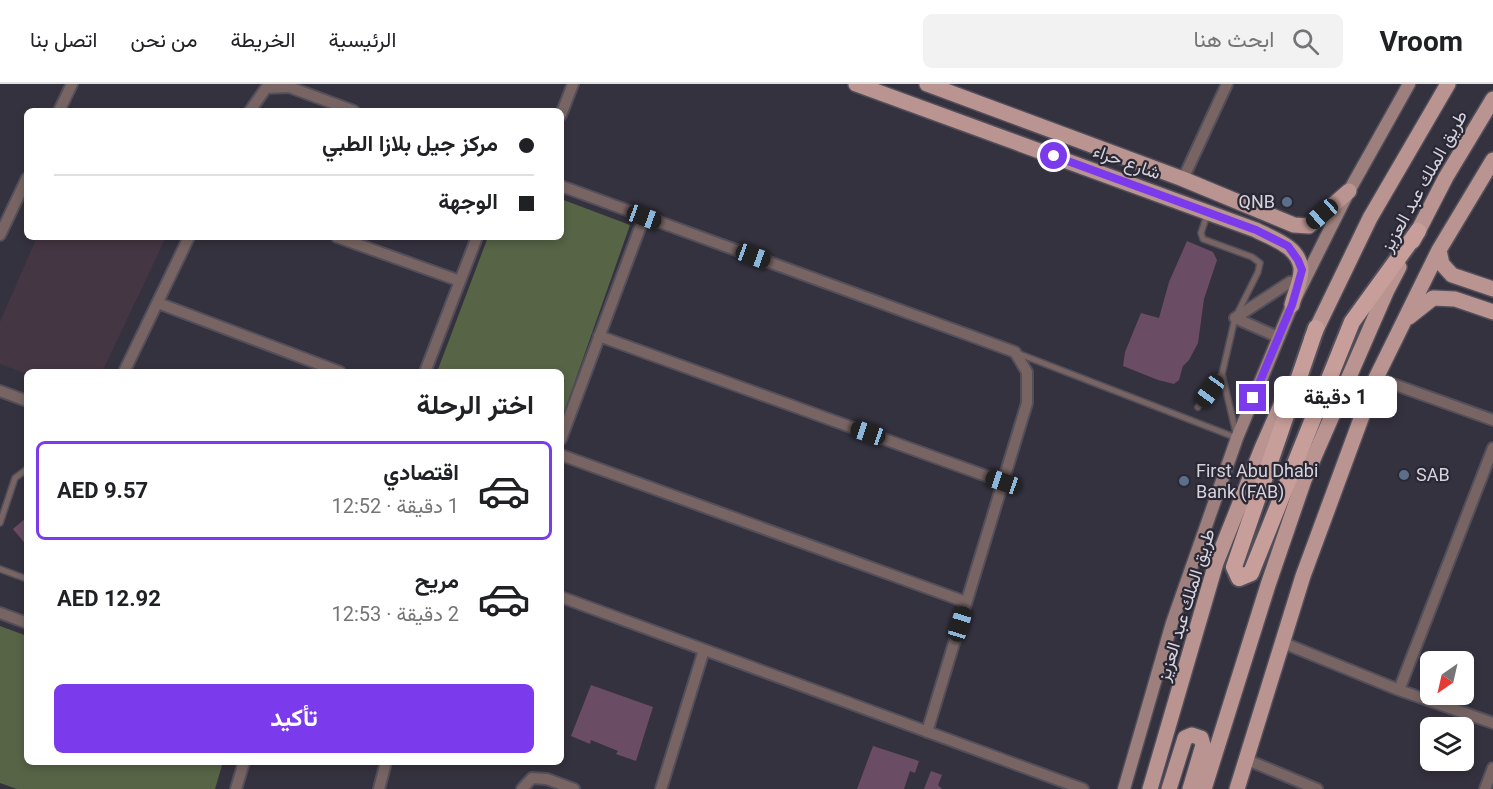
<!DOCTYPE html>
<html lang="ar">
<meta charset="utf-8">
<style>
:root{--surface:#fff;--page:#f2f2f2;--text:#202124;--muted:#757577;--line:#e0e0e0;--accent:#7c3aed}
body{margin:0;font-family:Roboto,Vazirmatn,sans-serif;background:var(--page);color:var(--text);direction:rtl;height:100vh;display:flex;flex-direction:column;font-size:22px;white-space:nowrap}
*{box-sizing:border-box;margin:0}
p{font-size:20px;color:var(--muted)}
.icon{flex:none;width:33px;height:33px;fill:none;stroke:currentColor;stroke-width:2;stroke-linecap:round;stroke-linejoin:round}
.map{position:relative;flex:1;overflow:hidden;direction:ltr}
.drawer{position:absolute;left:24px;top:285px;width:540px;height:396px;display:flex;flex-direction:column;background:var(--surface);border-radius:9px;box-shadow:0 3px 9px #0003;direction:rtl}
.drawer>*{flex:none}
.guide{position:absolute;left:24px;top:24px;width:540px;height:132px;border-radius:9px;box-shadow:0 3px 9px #0003;direction:rtl;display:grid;align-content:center;height:132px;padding:0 30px;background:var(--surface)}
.needle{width:39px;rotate:214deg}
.controls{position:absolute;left:1420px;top:567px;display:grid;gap:12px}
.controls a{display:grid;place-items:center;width:54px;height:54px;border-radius:9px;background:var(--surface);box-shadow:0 3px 9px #0003;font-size:30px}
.end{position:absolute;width:27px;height:27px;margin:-14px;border:8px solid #7c3aed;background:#fff;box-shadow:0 0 0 3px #fff}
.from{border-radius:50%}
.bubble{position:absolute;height:42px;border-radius:9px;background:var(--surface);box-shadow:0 3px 9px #0003;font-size:20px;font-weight:700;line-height:42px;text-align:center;direction:rtl}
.car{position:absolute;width:18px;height:36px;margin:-18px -9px;border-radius:8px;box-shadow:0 0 4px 2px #0007;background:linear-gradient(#222 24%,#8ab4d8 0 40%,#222 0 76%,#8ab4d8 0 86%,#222 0)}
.guide b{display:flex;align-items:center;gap:21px;height:57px;font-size:22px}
.guide b+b{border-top:2px solid var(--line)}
.guide i{width:15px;height:15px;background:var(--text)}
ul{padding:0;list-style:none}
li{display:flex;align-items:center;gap:18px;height:99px;margin:0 12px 9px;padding:0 18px;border:3px solid transparent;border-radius:9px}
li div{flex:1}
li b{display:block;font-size:22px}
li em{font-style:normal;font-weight:700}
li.active{border-color:var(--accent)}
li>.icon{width:54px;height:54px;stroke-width:1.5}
h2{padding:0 30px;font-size:27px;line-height:72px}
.primary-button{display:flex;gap:12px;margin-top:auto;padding:12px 30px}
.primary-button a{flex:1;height:69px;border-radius:9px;background:var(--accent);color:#fff;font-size:24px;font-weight:700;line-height:69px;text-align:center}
header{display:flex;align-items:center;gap:36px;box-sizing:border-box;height:84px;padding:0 30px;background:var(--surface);border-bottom:2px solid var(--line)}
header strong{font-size:28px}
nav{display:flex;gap:33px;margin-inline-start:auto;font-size:21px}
.search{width:420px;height:54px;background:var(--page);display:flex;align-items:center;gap:15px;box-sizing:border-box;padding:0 21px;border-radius:9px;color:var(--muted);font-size:22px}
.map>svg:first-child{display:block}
</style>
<header>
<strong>Vroom</strong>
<div class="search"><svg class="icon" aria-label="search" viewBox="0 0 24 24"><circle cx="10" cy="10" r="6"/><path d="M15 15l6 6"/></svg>ابحث هنا</div>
<nav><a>الرئيسية</a><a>الخريطة</a><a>من نحن</a><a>اتصل بنا</a></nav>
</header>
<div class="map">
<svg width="1493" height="705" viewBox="0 0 1493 705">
<rect width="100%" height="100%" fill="#35323f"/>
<path fill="#453643" d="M37,153H166L102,288H27V290L0,280V238Z"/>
<path fill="#576446" d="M561,115L630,141L561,337V288H437L488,153H561Z
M0,542L27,552V678H223L215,705H17L0,699Z"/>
<path fill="#6a4c64" d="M1187,157L1213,168L1217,176L1204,215L1198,259L1189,276L1183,282L1179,296L1174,300L1158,296L1123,282L1125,268L1141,229L1159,234L1169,198Z
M27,433V462L13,445Z
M591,601L653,623L636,677L616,670L618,667L591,656L590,660L571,652Z
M873,662L919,677L915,689L910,687L904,705H857Z
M931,687L942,691L938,701L942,705H924Z"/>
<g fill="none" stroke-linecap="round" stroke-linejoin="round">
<g stroke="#524f5b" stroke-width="8">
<path id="service" d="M1207,131L1201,149L1203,155L1252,173L1260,179L1258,188L1235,234L1222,290L1236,349
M1017,269L1237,354
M1198,323L1222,290
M0,439L15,394L27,385
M0,485L27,495"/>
</g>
<g stroke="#524f5b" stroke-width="14">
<path id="minor" d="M59,27L72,0
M250,27L266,4L289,3L354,27
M561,31L573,0
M1183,95L1227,0
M561,102L1015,268L1027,288V319L927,648
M0,151L27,94
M337,153L460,197
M158,219L340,288
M599,252L1003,398
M1278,253L1235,234L1290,198
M124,288L189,153
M425,288L477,153
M1376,294L1493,336
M0,307L27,317
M561,355L644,133
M561,371L966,518
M561,513L1083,705
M0,529L27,539
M1281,558L1399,606L1493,639
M1399,606L1493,364
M1245,675L1317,705
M236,705L244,678
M379,705L386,678
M522,705L532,694L547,695L574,705
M661,705L704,566
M1485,705L1493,684"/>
</g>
<g stroke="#524f5b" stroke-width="15">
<path id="secondary" d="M1124,705L1172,539L1237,354L1292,221L1349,107L1409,0"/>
</g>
<g stroke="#524f5b" stroke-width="18">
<path id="primary" d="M856,0L1256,146C1273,155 1298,162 1301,184C1302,195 1294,211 1292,221
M927,0L1183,95L1294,141L1309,142L1349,107
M1413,157L1446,93L1493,15
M1439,166L1442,180L1452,191L1493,205
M1409,233L1433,214L1455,215L1493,228
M1312,254L1370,134L1448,0
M1150,705L1216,479L1262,364L1288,305
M1169,705L1185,654L1192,651L1201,654L1203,661L1190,705
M1204,705L1268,501L1304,396L1387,206L1399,183
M1237,705L1303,492L1376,294L1439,166L1493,76"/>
</g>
<g stroke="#524f5b" stroke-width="20">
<path id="trunk" d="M1316,244L1234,483L1239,494L1251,489L1352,238L1418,147"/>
</g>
<use href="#service" stroke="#786563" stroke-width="5"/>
<use href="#minor" stroke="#786563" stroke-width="10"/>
<use href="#secondary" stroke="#9d807d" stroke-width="12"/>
<use href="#primary" stroke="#ba9491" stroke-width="15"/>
<use href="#trunk" stroke="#c79e9a" stroke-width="16"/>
</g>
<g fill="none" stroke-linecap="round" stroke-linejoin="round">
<path stroke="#7c3aed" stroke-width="8" d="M1054,72L1256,146L1288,162L1298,176L1302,186L1292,221L1253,314"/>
</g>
<g fill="#5c6f8a" stroke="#2b2835" stroke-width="2">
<circle cx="1287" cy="118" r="6"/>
<circle cx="1404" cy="391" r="6"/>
<circle cx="1184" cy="397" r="6"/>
</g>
<g text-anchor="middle" stroke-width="4.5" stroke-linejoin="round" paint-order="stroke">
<g font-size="18" fill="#d5d3dc" stroke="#2b2835">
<text transform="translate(1127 78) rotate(20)" y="6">شارع حراء</text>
<text transform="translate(1424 97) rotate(-61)" y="6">طريق الملك عبد العزيز</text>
<text transform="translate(1186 521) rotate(-73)" y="6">طريق الملك عبد العزيز</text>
</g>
<g font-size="18" fill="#d5d3dc" stroke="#2b2835" text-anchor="start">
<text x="1275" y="124" text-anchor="end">QNB</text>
<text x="1196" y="393">First Abu Dhabi<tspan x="1196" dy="21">Bank (FAB)</tspan></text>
<text x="1416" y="397">SAB</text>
</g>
</g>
</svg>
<div class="controls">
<a><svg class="needle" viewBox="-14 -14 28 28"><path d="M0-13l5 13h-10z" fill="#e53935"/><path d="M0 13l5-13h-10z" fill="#757577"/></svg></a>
<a><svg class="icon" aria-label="layers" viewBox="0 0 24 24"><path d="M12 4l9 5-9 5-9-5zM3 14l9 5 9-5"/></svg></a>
</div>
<i class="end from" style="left:1054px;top:72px"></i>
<i class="end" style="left:1253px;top:314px"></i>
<div class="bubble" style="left:1274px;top:292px;width:123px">1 دقيقة</div>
<i class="car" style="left:1322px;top:130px;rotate:229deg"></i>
<i class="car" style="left:644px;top:133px;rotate:110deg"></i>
<i class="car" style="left:753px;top:172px;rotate:110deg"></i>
<i class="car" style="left:1210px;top:307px;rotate:216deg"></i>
<i class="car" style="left:868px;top:349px;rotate:289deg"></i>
<i class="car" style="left:1003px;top:398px;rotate:289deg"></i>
<i class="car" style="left:960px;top:540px;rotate:17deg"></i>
<div class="guide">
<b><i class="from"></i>مركز جيل بلازا الطبي</b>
<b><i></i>الوجهة</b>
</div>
<section class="drawer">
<h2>اختر الرحلة</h2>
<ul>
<li class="active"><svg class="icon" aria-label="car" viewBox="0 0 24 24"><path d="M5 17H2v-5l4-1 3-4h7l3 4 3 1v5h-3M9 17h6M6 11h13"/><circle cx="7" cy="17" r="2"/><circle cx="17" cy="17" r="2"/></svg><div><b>اقتصادي</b><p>1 دقيقة · 12:52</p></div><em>AED 9.57</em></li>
<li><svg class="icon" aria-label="car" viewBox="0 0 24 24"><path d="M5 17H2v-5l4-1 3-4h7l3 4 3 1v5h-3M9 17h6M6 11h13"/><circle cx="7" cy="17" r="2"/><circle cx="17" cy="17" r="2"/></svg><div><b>مريح</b><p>2 دقيقة · 12:53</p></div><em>AED 12.92</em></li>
</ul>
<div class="primary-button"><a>تأكيد</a></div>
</section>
</div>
